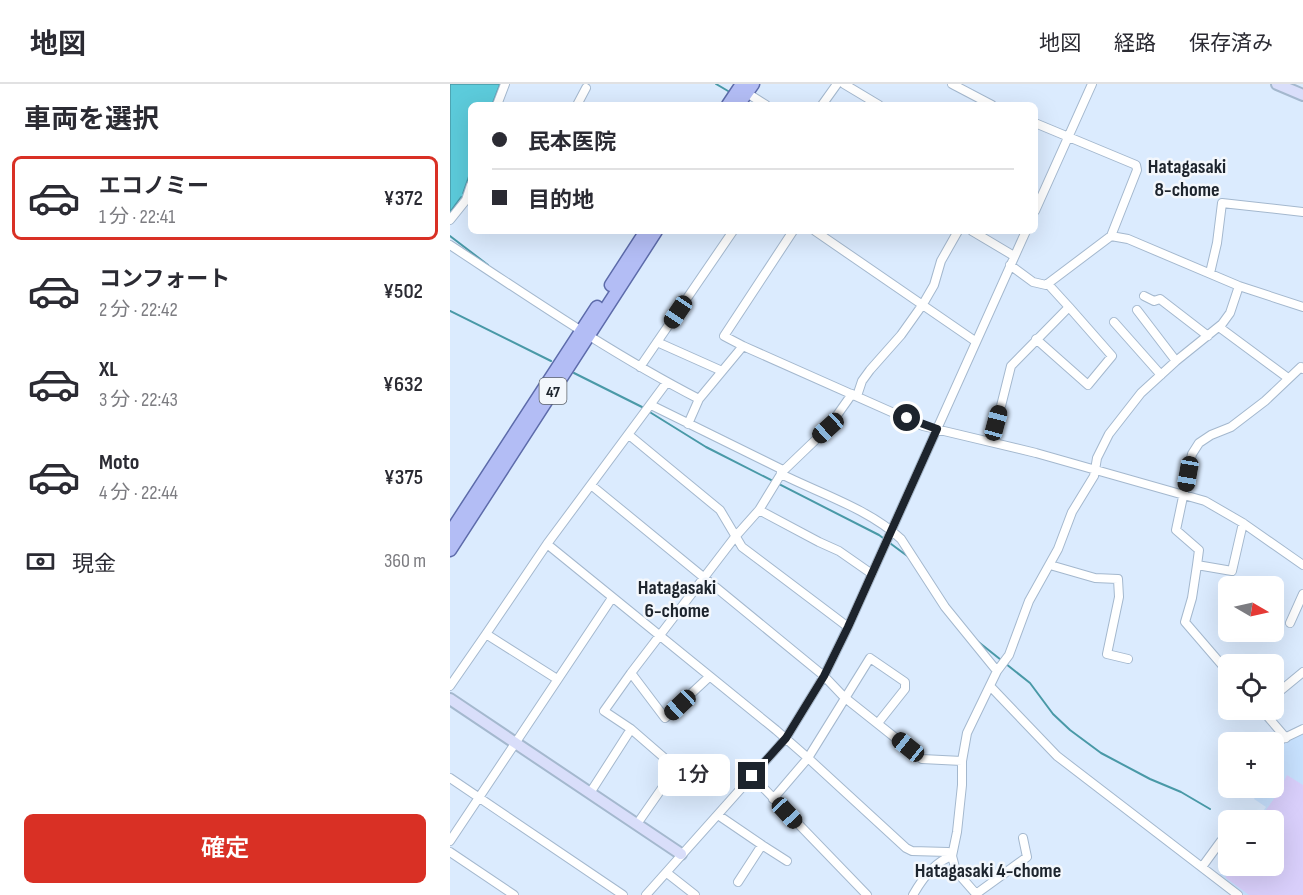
<!DOCTYPE html>
<html lang="ja">
<meta charset="utf-8">
<style>
:root{--surface:#fff;--page:#f2f2f3;--text:#2b2b33;--muted:#7c7c81;--line:#e1e1e2;--accent:#d93025}
body{margin:0;font-family:"Sofia Sans Condensed","Noto Sans JP",sans-serif;background:var(--page);color:var(--text);height:100vh;display:flex;flex-direction:column;font-size:22px;white-space:nowrap}
*{box-sizing:border-box;margin:0}
p{font-size:20px;color:var(--muted)}
.icon{flex:none;width:33px;height:33px;fill:none;stroke:currentColor;stroke-width:2;stroke-linecap:round;stroke-linejoin:round}
.map{position:relative;flex:1;overflow:hidden}
.sheet{display:flex;flex-direction:column;background:var(--surface);width:450px}
.sheet>*{flex:none}
.guide{position:absolute;left:18px;top:18px;width:570px;height:132px;border-radius:9px;box-shadow:0 6px 24px #0002;display:grid;align-content:center;height:132px;padding:0 24px;background:var(--surface)}
.needle{width:39px;rotate:99deg}
.buttons{position:absolute;left:768px;top:492px;display:grid;gap:12px}
.buttons a{display:grid;place-items:center;width:66px;height:66px;border-radius:9px;background:var(--surface);box-shadow:0 6px 24px #0002;font-size:30px}
.end{position:absolute;width:27px;height:27px;margin:-14px;border:8px solid #1d242d;background:#fff;box-shadow:0 0 0 3px #fff}
.from{border-radius:50%}
.bubble{position:absolute;height:42px;border-radius:9px;background:var(--surface);box-shadow:0 6px 24px #0002;font-size:20px;font-weight:600;line-height:42px;text-align:center}
.car{position:absolute;width:18px;height:36px;margin:-18px -9px;border-radius:8px;box-shadow:0 0 4px 2px #0007;background:linear-gradient(#222 24%,#8ab4d8 0 40%,#222 0 76%,#8ab4d8 0 86%,#222 0)}
.guide b{display:flex;align-items:center;gap:21px;height:57px;font-size:22px}
.guide b+b{border-top:2px solid var(--line)}
.guide i{width:15px;height:15px;background:var(--text)}
ul{padding:0;list-style:none}
li{display:flex;align-items:center;gap:18px;height:84px;margin:0 12px 9px;padding:0 12px;border:3px solid transparent;border-radius:9px}
li div{flex:1}
li b{display:block;font-size:22px}
li em{font-style:normal;font-weight:600}
li.active{border-color:var(--accent)}
li>.icon{width:54px;height:54px;stroke-width:1.5}
h2{padding:0 24px;font-size:27px;line-height:72px}
.pay{display:flex;align-items:center;gap:15px;height:66px;padding:0 24px;font-size:22px}
.pay p{margin-inline-start:auto}
.cta{display:flex;gap:12px;margin-top:auto;padding:12px 24px}
.cta a{flex:1;height:69px;border-radius:9px;background:var(--accent);color:#fff;font-size:24px;font-weight:600;line-height:69px;text-align:center}
header{display:flex;align-items:center;gap:36px;box-sizing:border-box;height:84px;padding:0 30px;background:var(--surface);border-bottom:2px solid var(--line)}
header strong{font-size:28px}
nav{display:flex;gap:33px;margin-inline-start:auto;font-size:21px}
main{display:flex;flex:1;min-height:0}
.map>svg:first-child{display:block}
</style>
<header>
<strong>地図</strong>
<nav><a>地図</a><a>経路</a><a>保存済み</a></nav>
</header>
<main>
<section class="sheet">
<h2>車両を選択</h2>
<ul>
<li class="active"><svg class="icon" aria-label="car" viewBox="0 0 24 24"><path d="M5 17H2v-5l4-1 3-4h7l3 4 3 1v5h-3M9 17h6M6 11h13"/><circle cx="7" cy="17" r="2"/><circle cx="17" cy="17" r="2"/></svg><div><b>エコノミー</b><p>1 分 · 22:41</p></div><em>¥372</em></li>
<li><svg class="icon" aria-label="car" viewBox="0 0 24 24"><path d="M5 17H2v-5l4-1 3-4h7l3 4 3 1v5h-3M9 17h6M6 11h13"/><circle cx="7" cy="17" r="2"/><circle cx="17" cy="17" r="2"/></svg><div><b>コンフォート</b><p>2 分 · 22:42</p></div><em>¥502</em></li>
<li><svg class="icon" aria-label="car" viewBox="0 0 24 24"><path d="M5 17H2v-5l4-1 3-4h7l3 4 3 1v5h-3M9 17h6M6 11h13"/><circle cx="7" cy="17" r="2"/><circle cx="17" cy="17" r="2"/></svg><div><b>XL</b><p>3 分 · 22:43</p></div><em>¥632</em></li>
<li><svg class="icon" aria-label="car" viewBox="0 0 24 24"><path d="M5 17H2v-5l4-1 3-4h7l3 4 3 1v5h-3M9 17h6M6 11h13"/><circle cx="7" cy="17" r="2"/><circle cx="17" cy="17" r="2"/></svg><div><b>Moto</b><p>4 分 · 22:44</p></div><em>¥375</em></li>
</ul>
<div class="pay"><svg class="icon" aria-label="cash" viewBox="0 0 24 24"><path d="M3 7h18v10H3z"/><circle cx="12" cy="12" r="2"/></svg>現金<p>360 m</p></div>
<div class="cta"><a>確定</a></div>
</section>
<div class="map">
<svg width="853" height="811" viewBox="0 0 853 811">
<rect width="100%" height="100%" fill="#dbebfe"/>
<path fill="#c7e1fe" d="M853,649V811H794L769,792L778,778V782H824V736H807L816,723L804,715L811,704H824V664Z"/>
<path fill="#d9cffb" d="M837,691L853,701V811H799L776,794L775,786L779,782H824V736H809L828,709Z"/>
<path fill="#5ccbdb" stroke="#4999a7" stroke-width="1.5" d="M0,0H50L42,21H21V86L13,109L16,110L14,113H11L0,128Z"/>
<g fill="none" stroke-linecap="round" stroke-linejoin="round">
<path stroke="#4999a7" stroke-width="2" d="M266,0L278,7
M0,152L38,181
M0,227L101,277
M124,289L194,324
M198,327L256,363L429,451L460,474
M526,556L580,599L603,630L620,646L651,669L700,695L731,708L760,725"/>
<g stroke="#a4b8ce" stroke-width="10">
<path id="street" d="M394,0L429,21
M502,0L542,21
M297,9L316,21
M47,21L55,0
M127,21L136,4
M372,21L387,0
M585,39L686,81L687,86L661,152
M585,127L642,0
M0,136L16,116L21,101
M365,147L525,257
M522,147L564,172
M0,161C82,215 162,270 249,315L293,262L473,342L586,369L755,417L793,439L853,481
M760,189L767,159L772,119L853,128
M789,202L853,223
M694,212L704,217L710,215L758,252
M687,226L726,277
M664,238L711,291
M769,243L838,294
M586,255L638,301L662,272L619,223
M207,258L272,287
M293,262L274,252L343,147
M190,283L283,147
M407,312L412,297L420,286L451,251L473,220L484,201L491,177L508,147
M201,321L333,386
M238,340L249,315
M179,351L270,426L292,463L398,543
M542,358L561,282L619,223L598,200
M331,389L378,344L402,310
M141,401L374,592L394,613L472,675L512,677
M309,426L331,390C369,409 419,425 451,455L495,523L547,587
M97,460L326,646L358,674L420,574L455,598V605L428,639
M600,481L645,494L668,495L669,513L657,570L678,575
M747,481L749,466L726,446L742,370L749,359L761,351L781,343L815,317L851,283L853,285
M840,539L853,510
M778,588L735,538L742,514L747,481L782,487L793,439
M181,589L285,453L309,426L369,458L389,467L422,490
M107,595L36,550L97,460L217,298
M0,602L36,550
M540,602L607,672L788,811
M824,612L853,588
M812,626L836,654
M181,645L226,684L187,740
M824,659L853,645
M302,692L417,811
M0,694L173,811
M776,703L778,699
M140,709L181,645L154,627L181,589L215,634L259,593
M323,715L358,674L456,764L462,767L498,768L502,772
M268,731L312,761L288,798
M0,757L162,514
M312,761L337,777
M0,768L64,811
M752,783L771,757
M217,789L245,811
M526,810L577,773L573,754
M196,811L336,654L374,592L398,543L576,147
M463,811C472,795 484,778 502,772
M527,811L506,787L502,772L507,748L512,701V677L517,649L547,587L559,571L579,517L608,465L622,428L644,392L647,374L659,350L691,309L726,277L772,240L780,229L789,202L678,155L661,152L596,201L583,198L560,181"/>
</g>
<g stroke="#a4b8ce" stroke-width="14">
<path id="secondary" d="M827,0L853,11
M0,615L231,770"/>
</g>
<g stroke="#5d6baa" stroke-width="15">
<path id="primary" d="M278,21L292,0
M288,21L303,0
M161,201L196,147
M0,449L147,223
M0,466L206,147"/>
</g>
<use href="#street" stroke="#fff" stroke-width="8"/>
<use href="#secondary" stroke="#d9defa" stroke-width="10"/>
<use href="#primary" stroke="#b3bdf5" stroke-width="12"/>
</g>
<g fill="none" stroke-linecap="round" stroke-linejoin="round">
<path stroke="#1d242d" stroke-width="8" d="M302,692L336,654L374,592L398,543L487,345L457,334"/>
</g>
<g text-anchor="middle" stroke-width="5" stroke-linejoin="round" paint-order="stroke">
<rect fill="#f3f7fc" stroke="#5d636b" stroke-width="1.5" x="89.5" y="294" width="27" height="26" rx="4.5"/>
<g font-size="16" font-weight="bold" fill="#1d242d">
<text x="103" y="313">47</text>
</g>
<g font-size="20" font-weight="bold" fill="#1d242d" stroke="#f3f7fc">
<text x="737" y="89">Hatagasaki<tspan x="737" dy="23">8-chome</tspan></text>
<text x="227" y="510">Hatagasaki<tspan x="227" dy="23">6-chome</tspan></text>
<text x="538" y="793">Hatagasaki 4-chome</text>
</g>
</g>
</svg>
<div class="buttons">
<a><svg class="needle" viewBox="-14 -14 28 28"><path d="M0-13l5 13h-10z" fill="#e53935"/><path d="M0 13l5-13h-10z" fill="#7c7c81"/></svg></a>
<a><svg class="icon" aria-label="locate" viewBox="0 0 24 24"><circle cx="12" cy="12" r="6"/><path d="M12 2v4M12 18v4M2 12h4M18 12h4"/></svg></a>
<a>+</a>
<a>−</a>
</div>
<i class="end from" style="left:457px;top:334px"></i>
<i class="end" style="left:302px;top:692px"></i>
<div class="bubble" style="left:208px;top:670px;width:72px">1 分</div>
<i class="car" style="left:228px;top:228px;rotate:214deg"></i>
<i class="car" style="left:546px;top:339px;rotate:15deg"></i>
<i class="car" style="left:378px;top:344px;rotate:228deg"></i>
<i class="car" style="left:738px;top:390px;rotate:190deg"></i>
<i class="car" style="left:230px;top:621px;rotate:227deg"></i>
<i class="car" style="left:458px;top:663px;rotate:309deg"></i>
<i class="car" style="left:337px;top:729px;rotate:137deg"></i>
<div class="guide">
<b><i class="from"></i>民本医院</b>
<b><i></i>目的地</b>
</div>
</div>
</main>
